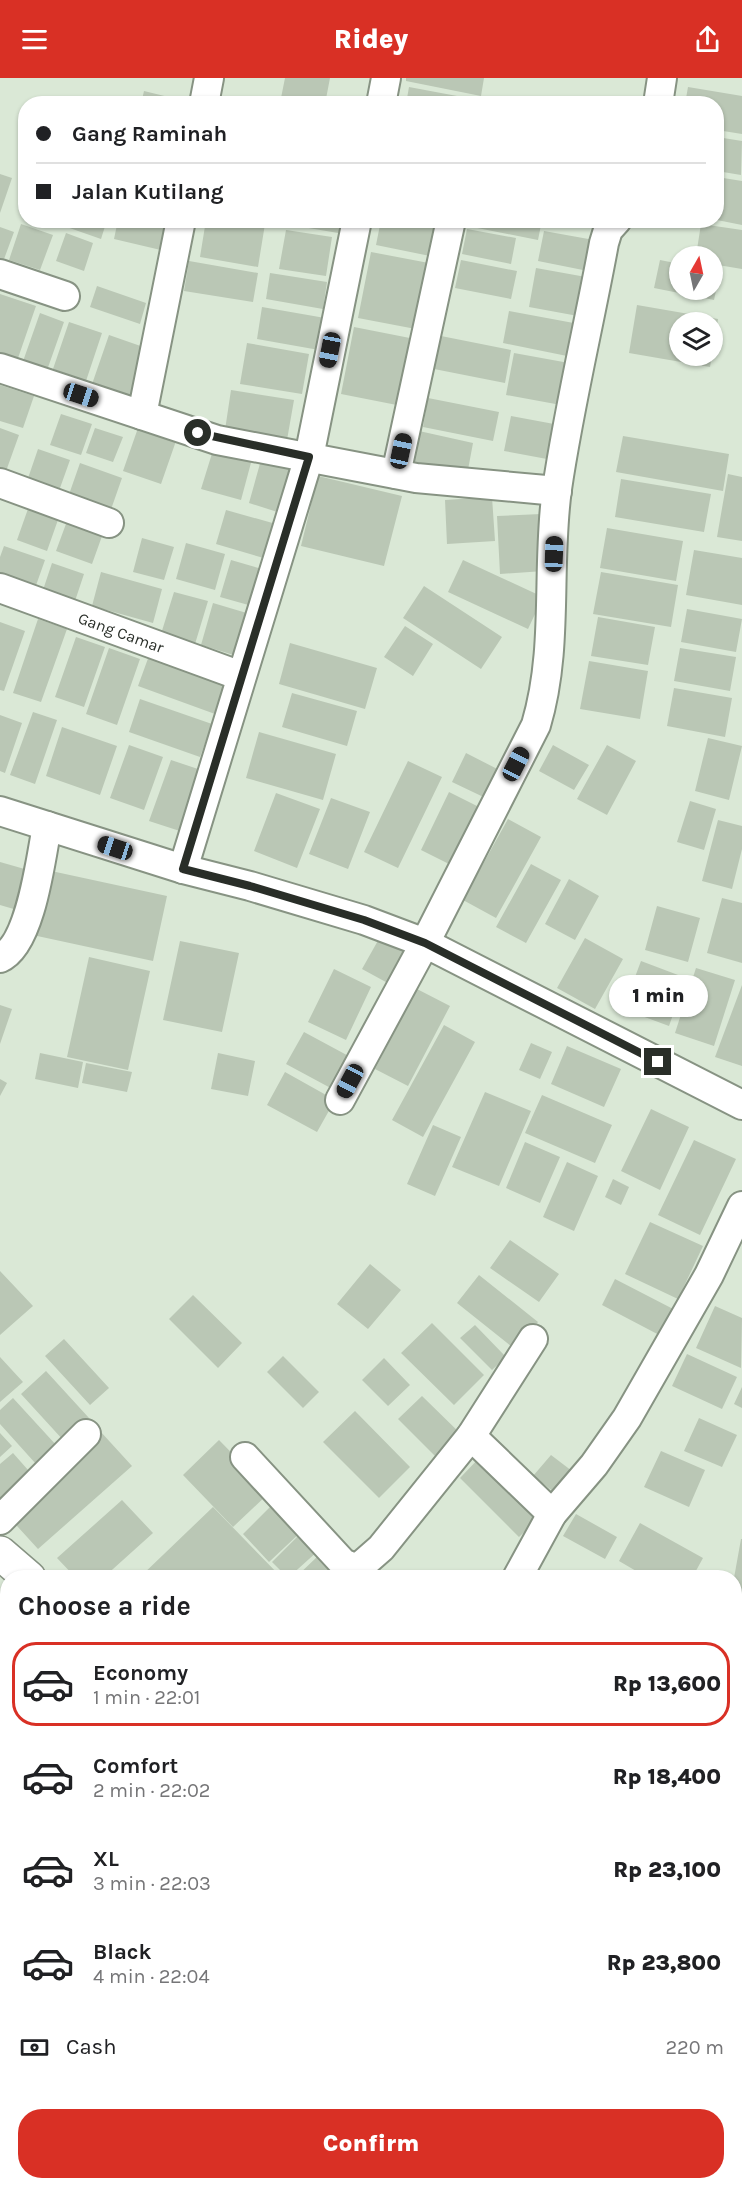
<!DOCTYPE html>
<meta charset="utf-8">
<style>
:root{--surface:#fff;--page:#f2f2f2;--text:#202124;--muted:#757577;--line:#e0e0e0;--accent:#d93025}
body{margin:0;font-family:Karla,sans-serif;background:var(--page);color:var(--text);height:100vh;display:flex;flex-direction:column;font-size:22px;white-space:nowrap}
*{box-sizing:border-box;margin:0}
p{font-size:20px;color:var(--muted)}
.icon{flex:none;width:33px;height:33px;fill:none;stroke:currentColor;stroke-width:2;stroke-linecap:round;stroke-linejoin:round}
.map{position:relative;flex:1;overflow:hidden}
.details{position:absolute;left:0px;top:1492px;width:742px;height:620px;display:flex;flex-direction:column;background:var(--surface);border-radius:24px 24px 0 0;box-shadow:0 2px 4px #0004}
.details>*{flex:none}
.top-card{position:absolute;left:18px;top:18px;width:706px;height:132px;border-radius:24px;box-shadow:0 2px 4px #0004;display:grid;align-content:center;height:132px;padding:0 18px;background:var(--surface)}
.needle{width:39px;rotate:9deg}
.fabs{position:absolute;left:669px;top:168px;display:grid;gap:12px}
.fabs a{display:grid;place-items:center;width:54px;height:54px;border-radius:50%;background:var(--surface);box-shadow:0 2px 4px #0004;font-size:30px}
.end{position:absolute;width:27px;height:27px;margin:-14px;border:8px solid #292e28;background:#fff;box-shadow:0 0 0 3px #fff}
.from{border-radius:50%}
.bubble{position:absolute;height:42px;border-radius:21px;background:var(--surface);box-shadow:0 2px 4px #0004;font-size:20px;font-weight:800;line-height:42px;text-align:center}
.car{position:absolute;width:18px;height:36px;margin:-18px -9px;border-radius:8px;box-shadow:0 0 4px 2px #0007;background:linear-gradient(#222 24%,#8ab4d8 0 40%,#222 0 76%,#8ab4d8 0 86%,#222 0)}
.top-card b{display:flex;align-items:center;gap:21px;height:57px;font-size:22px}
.top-card b+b{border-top:2px solid var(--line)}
.top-card i{width:15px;height:15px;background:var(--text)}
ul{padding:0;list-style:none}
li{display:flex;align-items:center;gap:18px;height:84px;margin:0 12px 9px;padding:0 6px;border:3px solid transparent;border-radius:24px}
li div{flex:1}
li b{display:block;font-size:22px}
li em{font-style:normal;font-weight:800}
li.current{border-color:var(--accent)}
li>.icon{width:54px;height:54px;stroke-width:1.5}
h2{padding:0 18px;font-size:27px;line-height:72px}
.pay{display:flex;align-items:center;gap:15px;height:66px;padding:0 18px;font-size:22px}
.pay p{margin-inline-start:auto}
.cta{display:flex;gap:12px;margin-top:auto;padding:12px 18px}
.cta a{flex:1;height:69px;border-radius:24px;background:var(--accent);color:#fff;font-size:24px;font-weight:800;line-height:69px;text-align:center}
header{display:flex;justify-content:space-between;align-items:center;height:78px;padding:0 18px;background:var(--accent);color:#fff;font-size:27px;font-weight:800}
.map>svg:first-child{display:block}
</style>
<header><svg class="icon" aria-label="menu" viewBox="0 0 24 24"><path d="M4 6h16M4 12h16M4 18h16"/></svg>Ridey<svg class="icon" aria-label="share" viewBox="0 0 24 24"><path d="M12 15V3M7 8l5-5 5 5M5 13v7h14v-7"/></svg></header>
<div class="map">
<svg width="742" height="2111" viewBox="0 0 742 2111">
<rect width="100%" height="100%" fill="#dae8d6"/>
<path fill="#bac7b5" d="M285,0H330L325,26L281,20Z
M406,0H484L481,18L406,3Z
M409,9L473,21V26H406Z
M688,9L742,18V56L717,52V26H685Z
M144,13L193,25V26H141Z
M717,59L742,63L741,97L717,93Z
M0,96L12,100L0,135Z
M717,99L742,103V147L717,142Z
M63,142H107L101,161L61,147Z
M118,142H172L165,173L114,161Z
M206,142H247L265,146L258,189L200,179Z
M285,142H347L344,156L285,146Z
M381,142H406L436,148L430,178L376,167Z
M457,142H542L538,162L457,146Z
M21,146L53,157L40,192L9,182Z
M701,146L742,152V191L712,186V178H696Z
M0,149L14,154L0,192Z
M467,151L516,160L511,186L462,176Z
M286,152L332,159L326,198L279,191Z
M544,153L594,162L588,193L538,183Z
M66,155L93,165L84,193L56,183Z
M371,174L434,186L421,252L358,240Z
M461,182L517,193L511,221L455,210Z
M660,182L680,186V212H712V193L720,194L714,222L654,210Z
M189,183L258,195L253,224L184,213Z
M536,190L586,199L578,238L529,229Z
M270,195L327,204L323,231L266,221Z
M97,208L146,225L140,246L90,229Z
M0,216L36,228L17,283L0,278Z
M637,227L718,241L714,268L712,244H680V278H712L710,289L629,275Z
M262,229L325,240L319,272L257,261Z
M509,233L579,246L572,279L503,265Z
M40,235L64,244L45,298L21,289Z
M69,244L102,255L86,303L53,291Z
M354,249L420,262L407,329L341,316Z
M431,256L511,272L505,305L424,289Z
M109,257L152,272L132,327L90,312Z
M247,265L309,276L302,316L240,306Z
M514,275L569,285L561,327L506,317Z
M0,307L34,318L23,350L0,343Z
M231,312L294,322L287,362L225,352Z
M428,320L499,334L493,363L423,349Z
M61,336L92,346L81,377L50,367Z
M511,338L554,346L547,381L504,373Z
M0,350L19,357L5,396L0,394Z
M95,350L123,359L113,384L86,375Z
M138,350L176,363L161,406L123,393Z
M419,353L473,365L467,397L412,386Z
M623,358L729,376L723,413L616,394Z
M214,369L252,381L241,422L201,411Z
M38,371L70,382L55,424L24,412Z
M261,382L299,393L287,437L249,425Z
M80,385L122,400L108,440L66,425Z
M728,396L742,399V463L717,459Z
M318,398L402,418L384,488L301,468Z
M621,401L711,416L704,454L615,439Z
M492,419L495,463L447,466L445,422Z
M29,428L59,439L47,473L17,462Z
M226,432L276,446L267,481L216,466Z
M70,435L106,447L92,486L56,473Z
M541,436L544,493L500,496L497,438Z
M607,450L683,463L676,503L600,490Z
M142,460L174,469L164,502L133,494Z
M186,465L225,476L215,512L176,501Z
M4,468L45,482L34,513L0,501V479Z
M694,472L742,480V527L686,517Z
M231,482L262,491L252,528L220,519Z
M463,482L543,519L528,551L448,514Z
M52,485L84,496L74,526L42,515Z
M101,494L162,511L153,545L92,528Z
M601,494L678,507L671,549L593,536Z
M424,508L502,559L481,591L403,540Z
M174,514L208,523L195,566L161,556Z
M213,525L250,536L237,578L201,567Z
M687,531L742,541L736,574L681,564Z
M598,539L655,549L648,587L591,578Z
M38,541L67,551L41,624L13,615Z
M0,544L25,553L4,613L0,612Z
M405,548L433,566L413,598L384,579Z
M76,559L105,569L84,629L55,619Z
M290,565L377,590L365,631L279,606Z
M109,570L140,581L117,647L86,636Z
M680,570L736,579L730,613L674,603Z
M150,575L227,602L215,636L138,608Z
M589,583L648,593L640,641L580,631Z
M674,610L732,620L725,659L667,648Z
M292,615L357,633L347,668L282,649Z
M140,621L212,646L200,679L129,654Z
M33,634L57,642L35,706L10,697Z
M0,637L22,645L5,695L0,693Z
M62,649L117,668L100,717L46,698Z
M259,654L336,676L323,722L246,700Z
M708,660L742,668L729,722L695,713Z
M129,667L163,679L144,732L110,720Z
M553,667L589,687L574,712L539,693Z
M607,667L636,683L607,737L577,721Z
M466,675L509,697L496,725L452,704Z
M171,682L210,695L189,756L149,743Z
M408,683L442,699L398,790L364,774Z
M449,714L481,730L453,788L421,772Z
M276,715L320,731L297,790L254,773Z
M331,720L370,734L348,791L309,776Z
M690,723L716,731L704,772L677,764Z
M508,741L541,759L496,840L463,822Z
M718,742L742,748V771L732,811L702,803Z
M0,784L28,792L17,832L0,827Z
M531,786L561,802L526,865L496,849Z
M42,791L167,818L153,883L28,856Z
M569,801L599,818L575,862L545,846Z
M722,820L742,825V885L707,875Z
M657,828L700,840L688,884L645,872Z
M380,859L412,877L395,909L362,891Z
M585,860L623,881L595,931L557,910Z
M180,863L239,875L222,954L163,942Z
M89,879L150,893L128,992L67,979Z
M641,883L686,900L669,948L623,931Z
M696,890L735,902L714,968L675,955Z
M334,891L371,909L346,962L308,944Z
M742,907V988L715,979Z
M417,911L450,928L408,1008L375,991Z
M0,927L12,931L0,966Z
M444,947L475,964L423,1059L392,1042Z
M304,954L356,982L338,1014L286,986Z
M531,965L552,974L540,1001L519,992Z
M567,968L621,991L604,1029L551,1006Z
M40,975L83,984L78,1010L35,1001Z
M218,975L255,983L248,1018L211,1011Z
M86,985L132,994L127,1014L82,1005Z
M285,994L335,1022L317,1054L267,1027Z
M0,1001L7,1005L0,1018Z
M485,1014L531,1033L499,1108L452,1089Z
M542,1017L612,1047L595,1085L525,1055Z
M651,1031L689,1049L660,1112L621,1093Z
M433,1047L461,1059L435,1118L407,1106Z
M694,1062L736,1081L700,1157L658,1137Z
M525,1064L560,1079L540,1125L506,1110Z
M567,1084L598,1098L574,1153L543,1139Z
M613,1101L629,1109L621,1127L605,1119Z
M650,1144L703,1168L678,1221L625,1196Z
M510,1162L559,1196L539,1224L490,1190Z
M370,1186L401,1212L368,1251L337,1226Z
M0,1193L33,1228L0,1257Z
M479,1197L538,1244L516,1272L457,1225Z
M615,1201L677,1233L663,1259L602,1227Z
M193,1217L242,1265L218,1290L169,1241Z
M715,1228L742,1240L741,1290L696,1270Z
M432,1245L484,1297L454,1327L401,1275Z
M475,1247L506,1279L492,1292L460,1260Z
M64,1261L109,1310L90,1327L45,1278Z
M687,1276L737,1299L722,1331L672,1308Z
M283,1278L319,1314L303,1330L267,1294Z
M0,1279L23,1304L0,1324Z
M384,1280L410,1307L388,1328L362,1302Z
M46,1293L89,1340L64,1363L21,1316Z
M742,1309V1330L734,1326Z
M422,1318L465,1360L441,1384L398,1341Z
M13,1320L57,1368L36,1386L0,1346V1332Z
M355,1333L410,1389L379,1420L323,1364Z
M699,1340L737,1357L722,1389L684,1373Z
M100,1353L132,1388L38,1471L7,1437Z
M0,1355L12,1368L0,1379Z
M219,1362L270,1414L233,1449L183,1397Z
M661,1373L705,1392L689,1429L644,1409Z
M13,1375L36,1401L0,1433V1386Z
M551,1377L572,1393L554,1414L533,1398Z
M481,1378L541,1438L519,1459L460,1400Z
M122,1422L153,1455L103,1500H76L57,1480Z
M274,1425L302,1453L269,1484L243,1456Z
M213,1429L282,1500H139Z
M576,1436L617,1459L605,1481L563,1458Z
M640,1445L703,1480L692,1500H648L619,1483Z
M302,1454L319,1472L288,1500L272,1484Z
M741,1461H742V1514L735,1512L734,1500Z
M319,1477L342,1500H295Z
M8,1542V1574L0,1567V1550Z
M735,1549L742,1550V1622L735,1620Z
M8,1598V1636L0,1644V1606Z
M8,1648V1675L0,1668V1656Z
M735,1837L742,1839V1898L736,1928Z
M8,1849V1953L0,1948V1858Z
M735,2030L742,2031V2066L735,2065Z
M739,2071H742V2111H732Z
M264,2104H281L290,2111H259Z
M289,2104H344L340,2111H299Z
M353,2104H370L379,2111H348Z
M429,2104H504L507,2105L505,2111H427Z
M604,2104H671L670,2111H603Z"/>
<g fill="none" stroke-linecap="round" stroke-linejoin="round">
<g stroke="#879383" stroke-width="16">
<path id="lane" d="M0,1739L8,1746"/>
</g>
<g stroke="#879383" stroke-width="32">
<g id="street">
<path d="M204,26L209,0"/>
<path d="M381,26L386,0"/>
<path d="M658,26L662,0"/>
<path d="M0,196L65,218"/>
<path d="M0,290L217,362L416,400L557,413"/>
<path d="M142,337L181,142"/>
<path d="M396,396L451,142"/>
<path d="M0,405L109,445"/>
<path id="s1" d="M0,510L241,598"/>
<path d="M0,733L183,791L250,808L364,842L425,865L742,1027"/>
<path d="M183,791L309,379L357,142"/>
<path d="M0,880C31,867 41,779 47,748"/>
<path d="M340,1022L425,865L536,647C559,570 546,490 557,411C569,329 589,247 604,165L608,152L617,142"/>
<path d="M471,1358L552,1436"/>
<path d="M245,1379L343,1485L357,1491L381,1470L471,1358L533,1261"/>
<path d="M0,1442L86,1356"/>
<path d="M517,1500L552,1436L594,1387L627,1340L709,1197L742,1128"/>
<path d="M400,2111L402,2104"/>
</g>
</g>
<g stroke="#879383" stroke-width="36">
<path id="secondary" d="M0,1475L29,1500
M735,1992L742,1993
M224,2111L228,2104"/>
</g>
<use href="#lane" stroke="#fff" stroke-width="14"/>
<use href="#street" stroke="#fff" stroke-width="28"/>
<use href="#secondary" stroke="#fff" stroke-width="33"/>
</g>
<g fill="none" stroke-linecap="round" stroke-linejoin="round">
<path stroke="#292e28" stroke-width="8" d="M198,355L309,379L183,791L250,808L364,842L425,865L658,984"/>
</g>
<g text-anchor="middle" stroke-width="5" stroke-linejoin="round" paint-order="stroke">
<g font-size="16" fill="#292e28" stroke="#fff">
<text dy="6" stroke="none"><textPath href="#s1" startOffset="129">Gang Camar</textPath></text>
</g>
</g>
</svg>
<div class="fabs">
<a><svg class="needle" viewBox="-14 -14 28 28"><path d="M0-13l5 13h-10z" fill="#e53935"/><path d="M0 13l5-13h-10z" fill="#757577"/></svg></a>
<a><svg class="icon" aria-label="layers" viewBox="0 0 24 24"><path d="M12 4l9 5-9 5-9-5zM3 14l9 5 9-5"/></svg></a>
</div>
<i class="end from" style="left:198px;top:355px"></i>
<i class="end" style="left:658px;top:984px"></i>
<div class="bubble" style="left:609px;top:897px;width:99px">1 min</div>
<i class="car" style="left:330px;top:272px;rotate:191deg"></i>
<i class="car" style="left:81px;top:317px;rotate:108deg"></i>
<i class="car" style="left:401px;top:373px;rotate:12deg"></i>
<i class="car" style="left:554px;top:476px;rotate:2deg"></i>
<i class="car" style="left:516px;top:686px;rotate:27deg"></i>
<i class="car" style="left:115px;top:770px;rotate:288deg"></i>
<i class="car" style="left:350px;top:1003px;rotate:208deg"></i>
<div class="top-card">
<b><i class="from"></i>Gang Raminah</b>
<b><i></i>Jalan Kutilang</b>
</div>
<section class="details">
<h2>Choose a ride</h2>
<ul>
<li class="current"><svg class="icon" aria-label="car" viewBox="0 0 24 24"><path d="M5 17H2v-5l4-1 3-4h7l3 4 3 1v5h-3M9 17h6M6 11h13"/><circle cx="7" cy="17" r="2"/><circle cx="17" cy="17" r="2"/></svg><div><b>Economy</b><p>1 min · 22:01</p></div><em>Rp 13,600</em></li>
<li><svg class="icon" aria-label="car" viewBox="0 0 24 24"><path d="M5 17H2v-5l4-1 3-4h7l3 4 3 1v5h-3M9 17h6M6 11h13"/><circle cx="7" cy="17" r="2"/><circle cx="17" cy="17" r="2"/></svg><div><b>Comfort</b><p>2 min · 22:02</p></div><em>Rp 18,400</em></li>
<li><svg class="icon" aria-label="car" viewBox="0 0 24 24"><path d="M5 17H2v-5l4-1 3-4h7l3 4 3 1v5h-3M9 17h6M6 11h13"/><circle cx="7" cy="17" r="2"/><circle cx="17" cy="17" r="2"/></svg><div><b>XL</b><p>3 min · 22:03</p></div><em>Rp 23,100</em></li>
<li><svg class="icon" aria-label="car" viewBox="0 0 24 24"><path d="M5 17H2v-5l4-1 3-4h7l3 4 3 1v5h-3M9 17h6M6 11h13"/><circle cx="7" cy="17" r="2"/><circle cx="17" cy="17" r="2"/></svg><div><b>Black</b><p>4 min · 22:04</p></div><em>Rp 23,800</em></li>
</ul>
<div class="pay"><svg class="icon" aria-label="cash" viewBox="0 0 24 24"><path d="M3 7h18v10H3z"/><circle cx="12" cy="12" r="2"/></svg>Cash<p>220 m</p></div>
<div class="cta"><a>Confirm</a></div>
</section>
</div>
